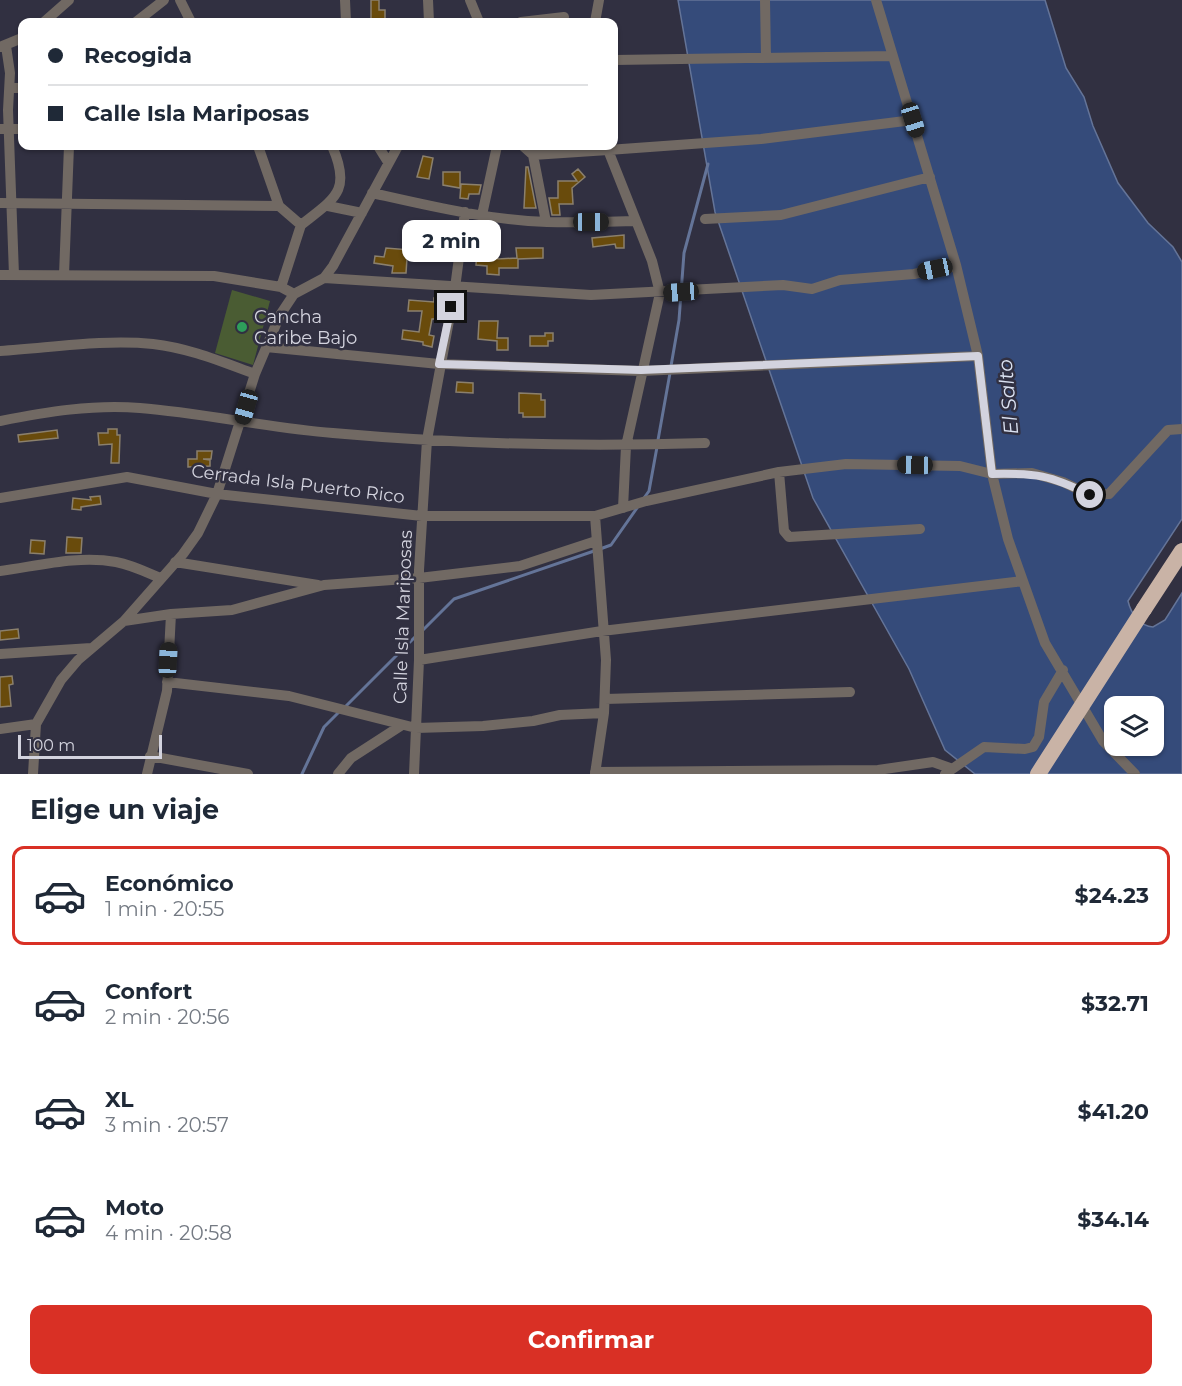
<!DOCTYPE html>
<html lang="es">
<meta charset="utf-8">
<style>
:root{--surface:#fff;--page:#f6f6f7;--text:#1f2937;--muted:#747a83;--line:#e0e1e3;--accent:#d93025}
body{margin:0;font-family:Montserrat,sans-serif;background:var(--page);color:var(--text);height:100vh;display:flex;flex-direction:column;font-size:22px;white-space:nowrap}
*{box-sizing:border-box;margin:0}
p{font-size:20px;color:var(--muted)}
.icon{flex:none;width:33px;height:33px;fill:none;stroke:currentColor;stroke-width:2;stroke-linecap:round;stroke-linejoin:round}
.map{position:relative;height:774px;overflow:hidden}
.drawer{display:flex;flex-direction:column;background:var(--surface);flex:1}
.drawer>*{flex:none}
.hud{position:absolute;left:18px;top:18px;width:600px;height:132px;border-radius:12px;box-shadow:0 2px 4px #0004;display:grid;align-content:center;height:132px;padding:0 30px;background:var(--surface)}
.controls{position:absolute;left:1104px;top:696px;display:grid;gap:12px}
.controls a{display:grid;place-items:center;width:60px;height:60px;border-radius:12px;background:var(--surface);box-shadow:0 2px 4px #0004;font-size:30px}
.scale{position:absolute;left:18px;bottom:15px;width:144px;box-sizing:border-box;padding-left:6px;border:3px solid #d3d3de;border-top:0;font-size:16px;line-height:21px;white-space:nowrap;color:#d3d3de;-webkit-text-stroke:4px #313041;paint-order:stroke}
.end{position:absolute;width:27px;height:27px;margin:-14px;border:8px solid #d3d3de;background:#111;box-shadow:0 0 0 3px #111}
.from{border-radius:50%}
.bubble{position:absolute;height:42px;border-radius:12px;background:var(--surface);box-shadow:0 2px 4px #0004;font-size:20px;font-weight:700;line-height:42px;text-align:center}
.car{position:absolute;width:18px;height:36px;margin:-18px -9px;border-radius:8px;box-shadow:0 0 4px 2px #0007;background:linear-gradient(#222 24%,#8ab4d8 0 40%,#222 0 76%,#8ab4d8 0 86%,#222 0)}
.hud b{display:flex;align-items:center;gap:21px;height:57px;font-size:22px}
.hud b+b{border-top:2px solid var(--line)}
.hud i{width:15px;height:15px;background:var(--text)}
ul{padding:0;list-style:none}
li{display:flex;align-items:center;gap:18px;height:99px;margin:0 12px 9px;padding:0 18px;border:3px solid transparent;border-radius:12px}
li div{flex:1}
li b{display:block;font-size:22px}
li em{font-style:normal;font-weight:700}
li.current{border-color:var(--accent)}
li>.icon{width:54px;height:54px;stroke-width:1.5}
h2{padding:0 30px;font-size:27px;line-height:72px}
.button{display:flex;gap:12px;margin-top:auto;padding:12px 30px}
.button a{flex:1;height:69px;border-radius:12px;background:var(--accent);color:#fff;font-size:24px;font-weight:700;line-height:69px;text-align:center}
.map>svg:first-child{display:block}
</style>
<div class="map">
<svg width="1182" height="774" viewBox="0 0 1182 774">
<rect width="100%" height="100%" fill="#313041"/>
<path fill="#4a5c33" d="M232,290L270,301L253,365L215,353Z"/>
<path fill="#354b7a" stroke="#647498" stroke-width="1.5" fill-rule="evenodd" d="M678,0H1045L1066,68L1084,97L1093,126L1118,183L1148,223L1173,247L1182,262V519L1128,601C1131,614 1140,626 1153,627L1165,620L1182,593V774H975L945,750L909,669L813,498L715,212ZM1114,706H1154V746H1114Z"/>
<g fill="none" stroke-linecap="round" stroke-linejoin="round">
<path stroke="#647498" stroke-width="3" d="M671,366L679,320L684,253L708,164
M658,440L670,373
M644,498L649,491L657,447
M600,549L611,545L637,508
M423,630L454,599L594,551
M344,708L416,636
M302,774L324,727L339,712"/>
</g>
<path fill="#694b0c" stroke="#8b806d" stroke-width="1.5" d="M371,0H379V10H385V22H371Z
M423,156L433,158L429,179L417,177Z
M526,167H528L536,208H524Z
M578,169L585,177L572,188L573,204H559L560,215H552L549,198H558V181H577L572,174Z
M443,172H460V188L443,185Z
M461,184L481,185L479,194H469L468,199L460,198Z
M428,230L427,240L438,241V252H450V260L407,258L406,273H392L393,266L374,263L375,256L384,257L386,248L410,250V232Z
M624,235V248H616L615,244L593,247L592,238Z
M516,248H543V258L518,259V268H499V275L487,274V266L476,265L477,251H497L498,259L517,258Z
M434,298L443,299L442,316V319H432L429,335L434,336L432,347L423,345V342L402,339L403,330L419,332L422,311H408L409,300L434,302Z
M479,321H498L497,338H508V350H497V341L478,339Z
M545,333H553V341H548V346H530V336H545Z
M457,382L473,383V393L456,392Z
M519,393L541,394V400H545V417H523V413H519Z
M108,429H117V435H120L119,463H111L112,444L99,445L98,433H108Z
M57,430L58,438L19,442L18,435Z
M197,451H212L211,459H203L210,460V466L188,467V459H197Z
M100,496L101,504L81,507V510L72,509L73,498L91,500L90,497Z
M67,537L82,538L81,553H66Z
M31,540L45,541L44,554L30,553Z
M18,629L19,638L0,640V631Z
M12,676L13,684L9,685L11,706L0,707V677Z"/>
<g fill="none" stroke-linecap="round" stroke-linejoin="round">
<path stroke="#716963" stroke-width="10" d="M180,0L191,22
M345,0L346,22
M428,0L429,22
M470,0L479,22
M765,0L766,58
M876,0L956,265L978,356L992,474L1008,539L1045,643L1103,741L1135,774
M44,22L69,0
M136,22L164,0
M521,22L564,17
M595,22L599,0
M6,46L10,73L8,110L14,275
M0,47L22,38
M614,60L893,56
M10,88H22
M0,129H22
M258,146L279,206L301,225L281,287
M378,146L388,162
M523,146L533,155L608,150L652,261L660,293L626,446L623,508
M607,146L608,150L761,139L913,120
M533,155L546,222
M372,193C430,206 488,220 547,222C576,223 606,222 635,221
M0,203L279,206
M328,206L362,213
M482,215L497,146
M705,219L781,215L930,177
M301,225C335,198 352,191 332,146
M0,275L214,276L281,287L294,294
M64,275L69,146
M324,278L591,295L783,285L812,289L840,280L914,274L956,265
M266,347L439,364L641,371L978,356
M0,351C50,348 103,339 153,344C189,348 222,362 255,374
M0,421C46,412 93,404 140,408C204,413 268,428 333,433C456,444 581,447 705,443
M779,472L784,531L789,537L920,529
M0,498L127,477L217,494L422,516H595L646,501L779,472L846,464L960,466L992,474L1032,473L1063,482L1090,495L1109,494L1168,430L1182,429
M175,562L318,585
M0,571C38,566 78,555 116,562C132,565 146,572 160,578
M124,621L171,614L232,610L324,585L419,578L520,566L596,541
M0,654L91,648
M419,660L602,631L1023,581
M167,682L289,696L416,728L483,726L533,721L560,715L604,713
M605,699L850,692
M0,729L36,724
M150,756L248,774
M595,772L878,770L933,762L950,768
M33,774L36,724L61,680L78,660L124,621L183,554L198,533L217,494L255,374L280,315L294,294L324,278L333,266L398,146
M147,774L167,691L171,614
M338,774L351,758L402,725
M414,774L419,660V570L427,440L455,288L465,212
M595,774L604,713L606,660L595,516
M945,774L984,747L1025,749L1033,747L1039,737L1044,702L1063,670"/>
<path stroke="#c9b3a6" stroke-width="16" d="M1144,609L1182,551"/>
<path stroke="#c9b3a6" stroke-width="16" d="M1038,774L1144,609"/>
</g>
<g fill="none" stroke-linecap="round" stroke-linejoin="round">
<path stroke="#d3d3de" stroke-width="8" d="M451,307L439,364L641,370L978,356L992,474C1036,473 1050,475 1090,495"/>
</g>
<circle fill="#2e9e5b" stroke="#313041" stroke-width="2" cx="242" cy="327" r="6"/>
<g text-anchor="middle" stroke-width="5" stroke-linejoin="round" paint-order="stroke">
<g font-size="18" fill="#d3d3de" stroke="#313041" text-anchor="start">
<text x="254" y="323">Cancha<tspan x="254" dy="21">Caribe Bajo</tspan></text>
</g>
<g font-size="18" fill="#d3d3de" stroke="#313041">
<text transform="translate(298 484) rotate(7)" y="6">Cerrada Isla Puerto Rico</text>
<text transform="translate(403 617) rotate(-88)" y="6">Calle Isla Mariposas</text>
</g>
<g font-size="20" font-style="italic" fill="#dbe2f2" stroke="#313041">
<text transform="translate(1008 397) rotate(-95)" y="7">El Salto</text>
</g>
</g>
</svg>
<div class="controls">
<a><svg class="icon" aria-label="layers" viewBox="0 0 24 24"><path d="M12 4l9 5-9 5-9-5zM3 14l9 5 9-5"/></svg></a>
</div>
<div class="scale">100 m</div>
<i class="end from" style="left:1090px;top:495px"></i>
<i class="end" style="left:451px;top:307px"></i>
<div class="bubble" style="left:402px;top:220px;width:99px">2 min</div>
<i class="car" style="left:913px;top:120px;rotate:163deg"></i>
<i class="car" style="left:591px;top:222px;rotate:90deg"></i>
<i class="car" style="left:935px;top:269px;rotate:258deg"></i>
<i class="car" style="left:681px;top:292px;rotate:266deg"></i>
<i class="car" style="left:246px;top:407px;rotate:196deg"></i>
<i class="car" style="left:915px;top:465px;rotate:271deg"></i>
<i class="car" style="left:168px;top:660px;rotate:3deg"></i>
<div class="hud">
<b><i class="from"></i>Recogida</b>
<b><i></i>Calle Isla Mariposas</b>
</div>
</div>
<section class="drawer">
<h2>Elige un viaje</h2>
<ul>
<li class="current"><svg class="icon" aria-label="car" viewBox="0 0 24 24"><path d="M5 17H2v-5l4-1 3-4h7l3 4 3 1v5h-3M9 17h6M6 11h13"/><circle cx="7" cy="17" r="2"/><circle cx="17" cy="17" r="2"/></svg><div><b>Económico</b><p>1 min · 20:55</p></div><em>$24.23</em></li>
<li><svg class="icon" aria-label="car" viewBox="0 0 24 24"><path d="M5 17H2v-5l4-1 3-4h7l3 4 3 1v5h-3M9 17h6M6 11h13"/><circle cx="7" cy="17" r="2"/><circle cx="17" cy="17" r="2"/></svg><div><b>Confort</b><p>2 min · 20:56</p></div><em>$32.71</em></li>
<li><svg class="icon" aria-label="car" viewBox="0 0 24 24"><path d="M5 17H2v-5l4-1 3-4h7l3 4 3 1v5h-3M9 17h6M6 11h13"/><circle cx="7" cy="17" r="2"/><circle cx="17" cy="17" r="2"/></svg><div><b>XL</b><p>3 min · 20:57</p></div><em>$41.20</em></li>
<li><svg class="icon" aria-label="car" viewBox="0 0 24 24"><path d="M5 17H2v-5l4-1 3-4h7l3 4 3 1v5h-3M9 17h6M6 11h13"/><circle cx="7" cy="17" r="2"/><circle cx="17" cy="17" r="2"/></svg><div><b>Moto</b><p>4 min · 20:58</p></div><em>$34.14</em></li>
</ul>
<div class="button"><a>Confirmar</a></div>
</section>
